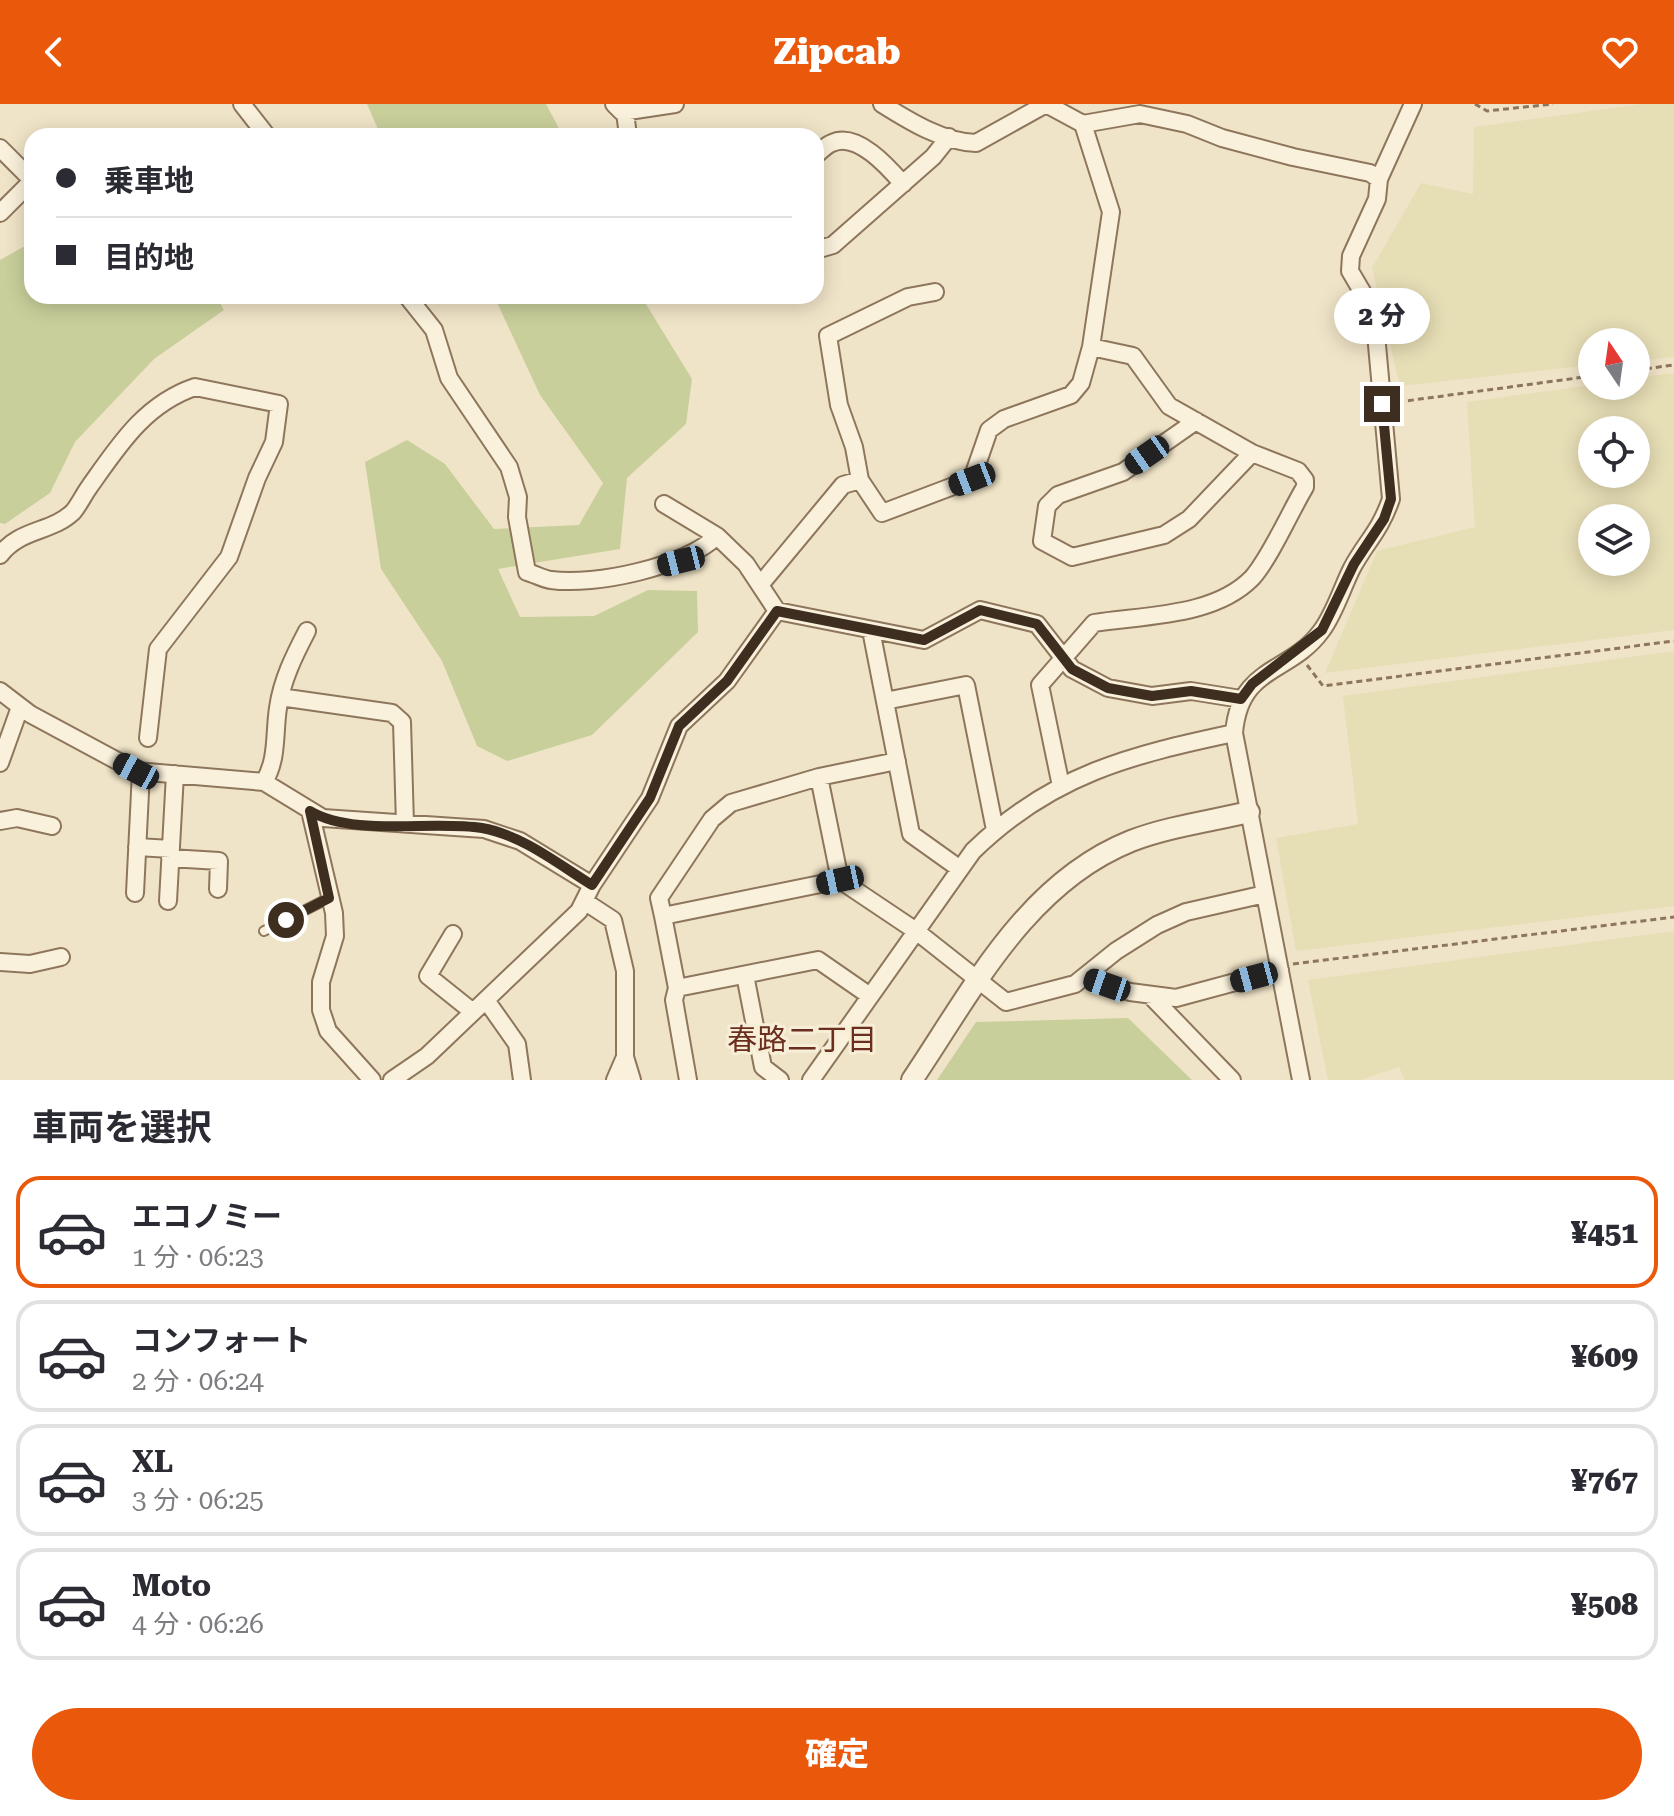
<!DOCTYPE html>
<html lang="ja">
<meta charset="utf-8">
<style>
:root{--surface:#fff;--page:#f2f2f3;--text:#2b2b33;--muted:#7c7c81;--line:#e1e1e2;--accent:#ea580c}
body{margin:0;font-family:"Roboto Serif","Noto Sans JP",serif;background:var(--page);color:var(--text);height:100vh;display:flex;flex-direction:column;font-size:30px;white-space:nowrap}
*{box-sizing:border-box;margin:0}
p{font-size:26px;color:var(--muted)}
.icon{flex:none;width:44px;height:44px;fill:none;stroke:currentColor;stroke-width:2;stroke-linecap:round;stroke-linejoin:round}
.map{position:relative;height:976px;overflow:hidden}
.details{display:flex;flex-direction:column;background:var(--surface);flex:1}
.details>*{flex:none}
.top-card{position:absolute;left:24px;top:24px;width:800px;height:176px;border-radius:24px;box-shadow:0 4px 20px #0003;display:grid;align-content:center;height:176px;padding:0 32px;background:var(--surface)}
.needle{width:52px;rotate:347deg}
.fabs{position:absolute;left:1578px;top:224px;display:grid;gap:16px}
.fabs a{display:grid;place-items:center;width:72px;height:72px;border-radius:50%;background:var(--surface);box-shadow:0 4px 20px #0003;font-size:40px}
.end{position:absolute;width:36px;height:36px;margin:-18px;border:10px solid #3d2e20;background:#fff;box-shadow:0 0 0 4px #fff}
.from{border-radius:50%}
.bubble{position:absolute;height:56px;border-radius:28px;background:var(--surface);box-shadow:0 4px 20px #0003;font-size:26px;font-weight:800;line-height:56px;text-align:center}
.car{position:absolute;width:24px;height:48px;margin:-24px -12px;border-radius:10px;box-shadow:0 0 6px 2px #0007;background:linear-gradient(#222 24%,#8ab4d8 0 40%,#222 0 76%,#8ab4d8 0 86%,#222 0)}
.top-card b{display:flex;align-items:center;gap:28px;height:76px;font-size:30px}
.top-card b+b{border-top:2px solid var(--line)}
.top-card i{width:20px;height:20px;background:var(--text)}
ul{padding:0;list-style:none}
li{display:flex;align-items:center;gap:24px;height:112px;margin:0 16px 12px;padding:0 16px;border:4px solid var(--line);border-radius:24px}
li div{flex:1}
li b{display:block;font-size:30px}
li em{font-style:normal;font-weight:800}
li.selected{border-color:var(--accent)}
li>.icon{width:72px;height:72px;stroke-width:1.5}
h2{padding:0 32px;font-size:36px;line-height:96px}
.primary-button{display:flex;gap:16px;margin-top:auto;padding:16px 32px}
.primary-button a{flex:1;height:92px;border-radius:48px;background:var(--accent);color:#fff;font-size:32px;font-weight:800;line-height:92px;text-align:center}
header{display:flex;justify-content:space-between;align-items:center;height:104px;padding:0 32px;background:var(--accent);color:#fff;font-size:36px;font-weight:800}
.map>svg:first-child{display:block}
</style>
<header><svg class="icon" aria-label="back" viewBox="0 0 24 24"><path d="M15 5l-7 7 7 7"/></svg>Zipcab<svg class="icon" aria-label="heart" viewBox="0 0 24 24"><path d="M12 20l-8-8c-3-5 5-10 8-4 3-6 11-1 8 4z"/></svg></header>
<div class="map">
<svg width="1674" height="976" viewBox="0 0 1674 976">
<rect width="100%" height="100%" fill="#f0e4c8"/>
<path fill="#e6deb5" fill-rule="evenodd" d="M1642,0H1674V253L1636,257V238H1592V261L1400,282L1372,164L1421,79L1473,90L1474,23Z
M1674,269V526L1325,569L1377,447L1475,423L1467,298L1592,281L1636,282V274ZM1592,326H1636V370H1592ZM1592,414H1636V458H1592Z
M1674,547V802L1296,847L1276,734L1358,720L1343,592Z
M1674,827V976H1405L1399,963L1360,976H1328L1308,876Z"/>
<path fill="#c9cf9b" d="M367,0H546L563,32H381Z
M32,138V192H216L224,206L154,255L75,338L50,389L5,420L0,419V156Z
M494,192H641L692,275L686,320L627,374L620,445L498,465L520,513L594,512L648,486L697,487L698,528L592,631L507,657L477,642L442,557L381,465L365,358L407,336L445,360L494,425L579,421L603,379L540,291Z
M1128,914L1192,976H937L976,918Z"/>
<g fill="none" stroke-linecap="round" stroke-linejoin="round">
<g stroke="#8d765c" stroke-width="12">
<path id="service" d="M264,827L329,794"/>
</g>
<g stroke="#8d765c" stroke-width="20">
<path id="minor" d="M242,0L267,32
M614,0L622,8L675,0
M882,0C909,17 943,38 976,39L1046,0
M625,8L628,32
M1083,20L1140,10L1187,20L1222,34L1293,53L1370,69L1379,75L1377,95L1351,152L1350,167L1374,208L1391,395C1380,427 1366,438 1352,464C1342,484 1335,508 1322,526C1290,571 1240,560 1234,629L1301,976
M0,44L32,76
M816,51C821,47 826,41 832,39C857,27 889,64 903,80
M1379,75L1413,0
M0,109L32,77
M816,146L833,141L933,53L949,33
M935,188L908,193L828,232L839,301L854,343L860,376L882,409L972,375L989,326L1004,315L1071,291L1081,279L1091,243L1111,108L1083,20L1046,0
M407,192L434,226L449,274L509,363L518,393L517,413L527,468C535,470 543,475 551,476C595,482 684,463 717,432
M1196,317L1123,368L1058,391L1047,402L1042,437L1072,453L1164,431L1189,415L1252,349
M664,400L717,432L746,460L777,507
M0,451C21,424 51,429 73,408C79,401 84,390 90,382C119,341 145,300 195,283L279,300L274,338L257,374L229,453L158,545L148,634
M760,481L843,381L860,376
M871,526L911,730L960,765
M0,587L30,610L136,667L264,678L323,714L484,725L520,737L592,781L579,807L427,952L392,976
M280,593L392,609L402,618L405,720
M885,597L966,581L995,726
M0,659L20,603
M264,678C278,655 274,630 278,604C282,576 294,552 307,527
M1061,682L1040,581L1094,519C1144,511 1214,513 1252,474C1270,454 1290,408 1305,383V376L1298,367L1252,349L1169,302L1133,252L1091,243
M310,707L334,809L335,832L321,878V906L328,927L372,976
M0,717L17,714L52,722
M137,743L171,745
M170,754L219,757L218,785
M840,776L916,827L1006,898L1075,880L1116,847L1157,821L1186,808L1265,790
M592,781L650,694L679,622L727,577L777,507L924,536L980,506L1037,520L1072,565L1108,584L1152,592L1191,587L1241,595
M135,789L141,668
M168,797L175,670
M584,797L613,816L625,867V953L632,976
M663,812L659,794L712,715L731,699L819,673
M453,830L428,872L473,908
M0,858L30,860L61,853
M745,871L763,963L780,976
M1084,873L1130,888L1176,894L1280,866
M677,884L674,896L688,976
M1150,891L1232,976
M870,892L818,856L677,884L663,812L840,776L819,673L897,657
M486,896L517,940L522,976
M615,976L625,953
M811,976L973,747C1052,670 1131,651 1234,629"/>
</g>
<g stroke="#8d765c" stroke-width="24">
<path id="tertiary" d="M912,976C972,887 1026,779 1131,737C1167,723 1211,717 1249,708"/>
</g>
<path stroke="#8d765c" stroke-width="3" stroke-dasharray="6 4" stroke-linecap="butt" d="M1475,0L1487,7L1553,0
M1636,266L1674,261
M1398,298L1592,272
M1307,561L1323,582L1674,537
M1293,860L1674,813"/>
<use href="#service" stroke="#faf1dc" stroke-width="8"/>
<use href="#minor" stroke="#faf1dc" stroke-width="16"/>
<use href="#tertiary" stroke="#faf1dc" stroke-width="20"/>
</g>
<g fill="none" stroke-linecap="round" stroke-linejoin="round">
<path stroke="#3d2e20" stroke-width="10" d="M286,816L329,794L310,707C353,733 432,716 482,724C522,731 558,760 592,781L650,694L679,622L727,577L777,507L924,536L980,506L1037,520L1072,565L1108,584L1152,592L1191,587L1241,595L1252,580L1322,526L1354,460L1384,415L1391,395L1382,300"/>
</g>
<g text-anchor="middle" stroke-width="6" stroke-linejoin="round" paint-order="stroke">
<g font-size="30" fill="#6b2e1e" stroke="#f7eed8">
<text x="802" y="946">春路二丁目</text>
</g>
</g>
</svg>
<div class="fabs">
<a><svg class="needle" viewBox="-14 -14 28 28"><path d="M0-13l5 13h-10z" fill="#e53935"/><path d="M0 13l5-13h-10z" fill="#7c7c81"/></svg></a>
<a><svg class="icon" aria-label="locate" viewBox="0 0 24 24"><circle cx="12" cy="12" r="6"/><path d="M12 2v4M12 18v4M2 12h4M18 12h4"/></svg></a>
<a><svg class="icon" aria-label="layers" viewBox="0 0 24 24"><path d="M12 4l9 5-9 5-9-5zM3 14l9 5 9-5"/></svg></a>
</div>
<i class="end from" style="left:286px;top:816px"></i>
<i class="end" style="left:1382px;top:300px"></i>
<div class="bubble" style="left:1334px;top:184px;width:96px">2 分</div>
<i class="car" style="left:1147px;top:351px;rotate:235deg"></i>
<i class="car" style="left:972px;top:375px;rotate:249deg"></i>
<i class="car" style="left:681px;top:457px;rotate:256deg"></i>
<i class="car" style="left:136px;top:667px;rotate:298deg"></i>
<i class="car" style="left:840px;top:776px;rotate:258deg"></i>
<i class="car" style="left:1254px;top:873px;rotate:255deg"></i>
<i class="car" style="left:1107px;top:881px;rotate:289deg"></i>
<div class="top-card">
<b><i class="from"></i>乗車地</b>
<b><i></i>目的地</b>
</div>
</div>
<section class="details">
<h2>車両を選択</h2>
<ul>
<li class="selected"><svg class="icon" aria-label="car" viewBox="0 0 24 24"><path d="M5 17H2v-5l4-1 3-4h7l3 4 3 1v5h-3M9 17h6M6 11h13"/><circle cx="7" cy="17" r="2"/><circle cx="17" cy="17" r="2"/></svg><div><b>エコノミー</b><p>1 分 · 06:23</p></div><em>¥451</em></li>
<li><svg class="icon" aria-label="car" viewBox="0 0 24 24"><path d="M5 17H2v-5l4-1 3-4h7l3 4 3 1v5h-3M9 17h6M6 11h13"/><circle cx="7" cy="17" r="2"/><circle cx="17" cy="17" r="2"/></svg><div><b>コンフォート</b><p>2 分 · 06:24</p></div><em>¥609</em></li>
<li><svg class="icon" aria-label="car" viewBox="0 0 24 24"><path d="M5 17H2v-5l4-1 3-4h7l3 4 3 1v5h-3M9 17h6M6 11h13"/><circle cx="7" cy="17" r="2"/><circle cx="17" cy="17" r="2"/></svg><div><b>XL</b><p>3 分 · 06:25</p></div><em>¥767</em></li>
<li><svg class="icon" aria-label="car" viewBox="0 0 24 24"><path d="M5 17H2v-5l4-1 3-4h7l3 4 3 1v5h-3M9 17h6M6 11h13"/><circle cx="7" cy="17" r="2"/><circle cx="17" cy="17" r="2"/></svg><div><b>Moto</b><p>4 分 · 06:26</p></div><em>¥508</em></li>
</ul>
<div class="primary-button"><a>確定</a></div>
</section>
